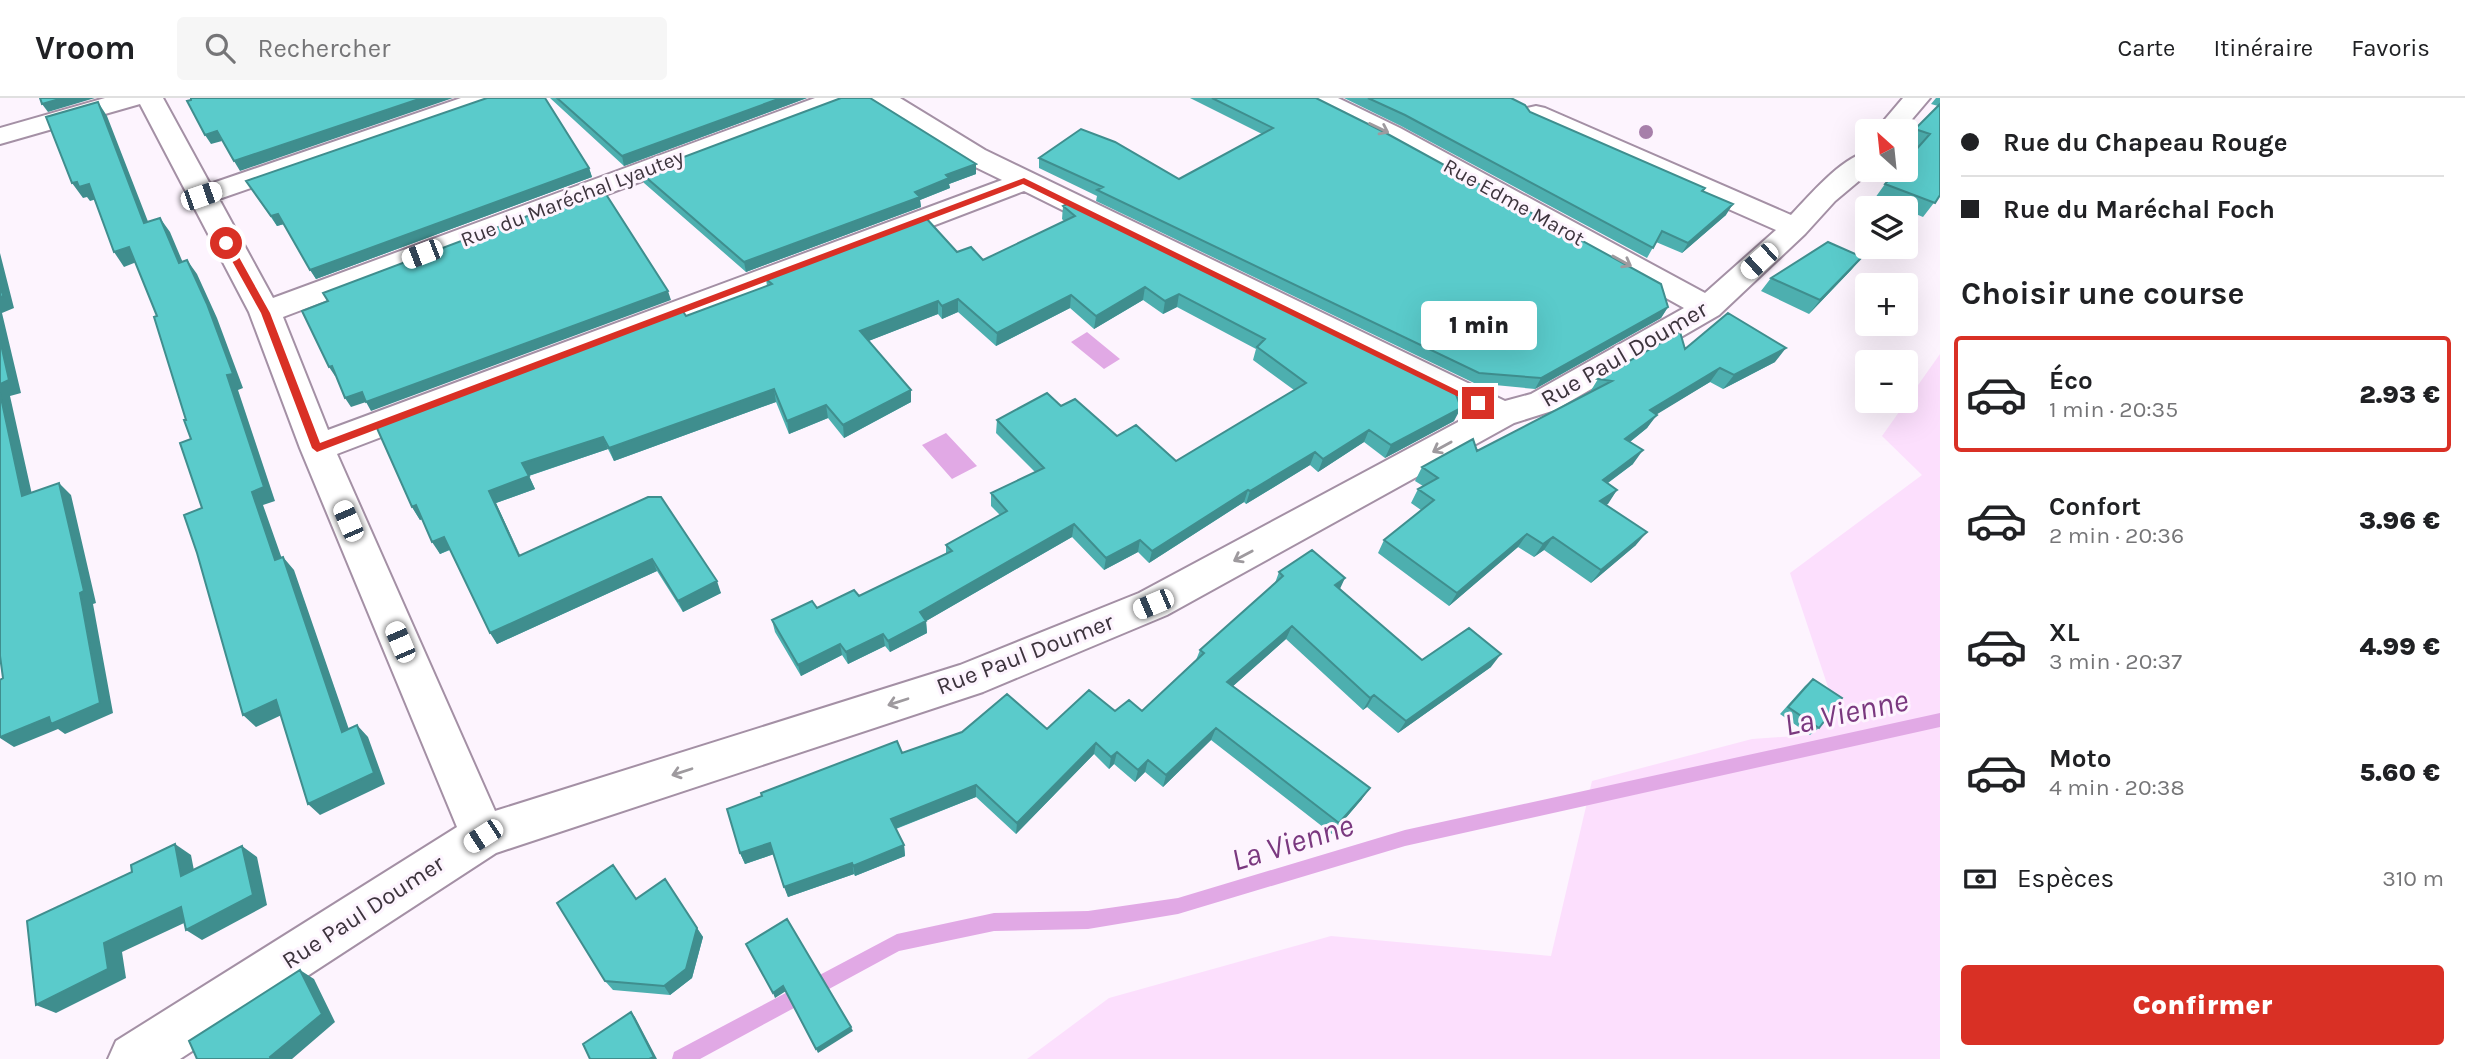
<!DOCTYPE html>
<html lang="fr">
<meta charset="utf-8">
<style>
:root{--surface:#fff;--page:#f6f6f6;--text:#202124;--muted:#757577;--line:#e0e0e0;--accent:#d93025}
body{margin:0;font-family:Karla,sans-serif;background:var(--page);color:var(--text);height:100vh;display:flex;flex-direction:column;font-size:26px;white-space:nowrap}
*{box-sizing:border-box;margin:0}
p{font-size:23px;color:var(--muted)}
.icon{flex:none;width:38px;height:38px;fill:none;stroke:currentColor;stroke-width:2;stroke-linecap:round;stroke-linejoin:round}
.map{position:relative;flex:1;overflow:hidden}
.drawer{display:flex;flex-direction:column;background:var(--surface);width:525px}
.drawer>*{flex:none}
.banner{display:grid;align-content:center;height:154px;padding:0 21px;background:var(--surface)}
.needle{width:46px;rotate:333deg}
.tools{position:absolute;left:1855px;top:21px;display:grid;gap:14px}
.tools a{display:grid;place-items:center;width:63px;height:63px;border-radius:7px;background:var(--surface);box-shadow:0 7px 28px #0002;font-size:35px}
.end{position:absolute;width:32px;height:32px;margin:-16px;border:9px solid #d93025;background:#fff;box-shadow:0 0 0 4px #fff}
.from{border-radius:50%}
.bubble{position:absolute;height:49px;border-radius:7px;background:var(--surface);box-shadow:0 7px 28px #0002;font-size:23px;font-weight:800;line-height:49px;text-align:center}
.car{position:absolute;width:21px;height:42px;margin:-21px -10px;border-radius:9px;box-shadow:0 0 5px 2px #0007;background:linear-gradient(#fff 24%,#345 0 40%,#fff 0 76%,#345 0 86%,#fff 0)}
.banner b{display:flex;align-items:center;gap:24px;height:66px;font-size:26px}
.banner b+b{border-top:2px solid var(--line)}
.banner i{width:18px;height:18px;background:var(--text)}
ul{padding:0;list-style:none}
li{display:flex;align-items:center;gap:21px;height:116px;margin:0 14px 10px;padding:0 7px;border:4px solid transparent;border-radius:7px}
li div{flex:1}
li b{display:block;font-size:26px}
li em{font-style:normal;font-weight:800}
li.on{border-color:var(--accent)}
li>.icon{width:63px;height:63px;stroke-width:1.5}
h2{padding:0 21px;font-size:32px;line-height:84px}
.pay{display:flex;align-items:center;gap:18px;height:77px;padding:0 21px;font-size:26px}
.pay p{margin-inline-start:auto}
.button{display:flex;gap:14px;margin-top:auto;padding:14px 21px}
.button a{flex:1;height:80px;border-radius:7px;background:var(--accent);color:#fff;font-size:28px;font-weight:800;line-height:80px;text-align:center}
header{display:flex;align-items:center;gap:42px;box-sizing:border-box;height:98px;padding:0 35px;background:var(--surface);border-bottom:2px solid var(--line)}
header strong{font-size:33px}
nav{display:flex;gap:38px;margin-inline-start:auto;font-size:24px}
.search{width:490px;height:63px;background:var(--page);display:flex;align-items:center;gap:18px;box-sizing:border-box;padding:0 24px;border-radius:7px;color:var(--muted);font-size:26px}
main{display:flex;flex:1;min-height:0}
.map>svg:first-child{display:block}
</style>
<header>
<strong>Vroom</strong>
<div class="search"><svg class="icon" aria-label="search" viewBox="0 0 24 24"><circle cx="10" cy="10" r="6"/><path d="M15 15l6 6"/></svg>Rechercher</div>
<nav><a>Carte</a><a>Itinéraire</a><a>Favoris</a></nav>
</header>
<main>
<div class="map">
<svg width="1940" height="961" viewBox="0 0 1940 961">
<rect width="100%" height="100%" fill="#fdf4fe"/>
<path fill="#fcdffd" d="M1940,256V961H1027L1109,900L1331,838L1551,858L1592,683L1752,641L1810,637L1834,607L1790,475L1922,377L1882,338Z"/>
<path fill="#e1a9e5" d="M1087,234L1120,261L1104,271L1071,244Z
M946,335L977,368L952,381L922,347Z"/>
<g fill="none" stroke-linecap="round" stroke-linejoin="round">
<path fill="#e1a9e5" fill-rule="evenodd" d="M1940,615V629L1405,748L1178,816L1088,831L994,833L899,853L700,961H672L674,954L897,836L994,815L1088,813L1178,800L1405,732Z"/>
<g stroke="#a490a5" stroke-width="4">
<path id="minor" d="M105,0H163L210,86L461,0H499L495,5L219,101L273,200L815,0H852L848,5L283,219L328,332L1002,82L965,64L873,5L869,0H900L985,52L1505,303L1531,296L1684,210L1382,42L1309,5L1305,0H1338L1400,30L1705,195L1776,132L1527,22L1523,16L1527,10L1536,8L1545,10L1791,117C1809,98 1841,60 1867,54V72H1872L1835,103L1805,136L1719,217L1555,312L1514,325L1167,517L983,594L496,755L180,961H108L116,943L457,729L300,350L249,214L140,6L0,46V30ZM1024,93L1473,316L1139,495L960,567L495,713L337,356Z
M1903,0H1930L1902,33H1875Z"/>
</g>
<use href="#minor" fill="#fff" fill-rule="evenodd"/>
</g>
<circle fill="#a77faa" cx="1646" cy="34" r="7"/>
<path fill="#4dafaf" d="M550,0H807L624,68Z
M1190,0H1316L1668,209L1661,220L1535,291L1474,285L1096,103L1097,98L1039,70V60L1179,81L1262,36Z
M1344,0H1511L1530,14L1705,90L1704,93L1726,117L1682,155L1656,144L1647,160L1401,28Z
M1936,0H1940V97L1923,119L1906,112V110H1900L1875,100L1885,86L1918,50L1906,45V43L1915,31L1938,8L1931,6Z
M589,70L592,79L316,181L284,126L277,128L246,83Z
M641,75L976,76L949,86L950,90L920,102L921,109L746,174L644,85Z
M1063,108L1454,323L1385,360L1364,344L1318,374L1310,367L1246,406L1244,404L1149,465L1138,454L1104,472L1072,439L926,523L927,535L890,554L885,548L848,566L842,557L801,578L775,534L772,522L859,498L946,456V447L1000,417L991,408V395L1035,374L996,335L997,322L1061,308L1117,338L1176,363L1294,292L1253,262L1256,251L1177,209L1163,216L1143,202L1094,231L1070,210L996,248L958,214L942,221L938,216L868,243L911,292V304L844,340L828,320L789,336L776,304L614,363L608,351L529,378L535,391L496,405L520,458L648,399L721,495L683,514L657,473L497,546L450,452L440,456L422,421L420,422L412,409L686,218L767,188L766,181L957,154L983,162L1064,123L1062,121Z
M1862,159L1851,172L1809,216L1761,193L1771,180Z
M1685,251L1775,264L1723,291L1710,284L1656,316L1647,330L1630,344L1633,366L1608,385L1617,392L1606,407L1636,447L1591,485L1544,452L1534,459L1518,449L1449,508L1378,455L1384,442L1421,412L1411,405L1418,391L1423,388L1415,383L1422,369L1477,353L1590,294L1598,281Z
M1279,474L1340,492L1422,562L1491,569L1398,635L1367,609L1363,612L1286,541L1233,588L1362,701L1332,736L1211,642L1163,689L1145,674L1135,684L1114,666L1109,671L1094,656L1016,736L976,699L896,731L904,747L905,758L855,778L854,776L788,799L774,756L745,766L740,755L902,655L1047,631L1115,613H1142L1196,562L1200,552L1275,485Z
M1813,581L1819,630L1810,637L1780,616L1805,588Z
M636,801L697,830L703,839L692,880L670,897L613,892L605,883Z"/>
<path fill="#3f8e8e" d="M63,0H95L48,14L42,6Z
M422,0H453L240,73L234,63Z
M781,0H807L624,68L622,58Z
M98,4L107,18L154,139L144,125Z
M217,33L222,43L211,46L205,37Z
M976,66V76L949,86L950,90L920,102L921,109L746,174L744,164L946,77Z
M589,70L592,79L316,181L310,172Z
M77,84L89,86L100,100L90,103L87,99L83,100L72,85Z
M1733,106L1726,117L1682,155L1688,145Z
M278,116L284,126L277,128L271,118Z
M160,120L170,134L189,179L179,165Z
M129,149L139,163L124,169L114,154Z
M0,155L14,210L2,215L21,295L10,298L35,410L22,398L0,295Z
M1862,159L1851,172L1809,216L1820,202Z
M187,162L197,176L217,220L243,290L238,292L275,403L263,407L287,475L275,462L252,394Z
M1145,189L1143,202L1094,231L1096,218Z
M668,193L671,202L371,313L366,304L351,309L345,300Z
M1179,196L1177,209L1163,216L1165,203Z
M1071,197L1070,210L996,248L997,235Z
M958,201V214L942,221V208Z
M938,203V216L861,246L860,233Z
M1668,209L1661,220L1535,291L1541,280Z
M1786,250L1775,264L1723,291L1734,277Z
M332,268L338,277L335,278L329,269Z
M1720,270L1710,284L1641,326L1650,312Z
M774,291L776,304L614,363L609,350Z
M911,292V304L844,340L843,327Z
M826,307L828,320L789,336L787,323Z
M1461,310L1454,323L1385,360L1391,347Z
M1657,317L1647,330L1616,355L1625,341Z
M1369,332L1364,344L1318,374L1323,361Z
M603,339L608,351L528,378L522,365Z
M1643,352L1633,366L1594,395L1603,382Z
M1315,354L1310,367L1246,406L1250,393Z
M529,378L535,391L496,405L526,470L489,393Z
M59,385L71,397L96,505L93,506L113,615L65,636L58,631L14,649L0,640V639L49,619Z
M1248,392L1244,404L1149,465L1152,453Z
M1617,392L1608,406L1590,417L1600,403Z
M416,407L424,420L420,422L412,409Z
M1074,426L1072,439L921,526L920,514Z
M1647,434L1636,447L1591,485L1601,472Z
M1527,436L1518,449L1449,508L1457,495Z
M444,439L451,451L440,456L432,444Z
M1553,439L1544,452L1534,459L1543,446Z
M1140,442L1138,454L1104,472L1106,460Z
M283,459L294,472L354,646L342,634Z
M652,461L657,473L497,546L490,535Z
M1345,480L1339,493L1335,487Z
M717,483L721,495L683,514L678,503Z
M926,523L927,535L890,554L888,543Z
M1292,528L1286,541L1223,597L1227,584Z
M883,536L885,548L848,566L846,554Z
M840,546L842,557L801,578L798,567Z
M1501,556L1491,569L1398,635L1406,623Z
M1374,597L1367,609L1363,612L1370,600Z
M276,602L288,614L256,629L243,617Z
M357,627L368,639L385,686L320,717L308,706Z
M1216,630L1211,642L1163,689L1166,677Z
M1096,645L1094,656L1016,736L1017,725Z
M1117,654L1114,666L1109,671L1111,659Z
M1148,662L1145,674L1135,684L1138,672Z
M976,687V699L892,732L891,721Z
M1370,690L1362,701L1332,736L1339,725Z
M770,745L774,756L745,766L740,755Z
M175,746L191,757L197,788L181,778Z
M904,747L905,758L855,778L853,768Z
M242,748L257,759L267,807L202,842L186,832Z
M852,765L854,776L788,799L784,789Z
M181,809L197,819L122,854L126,880L56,915L36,907L104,845Z
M697,830L703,839L692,880L670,897L664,888Z
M300,872L314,881L335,924L292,961H271L270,959Z
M783,888L786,893L775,900L773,895Z
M631,914L635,919L657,961H649Z
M851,929L853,933L818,955L816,951Z"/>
<path fill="#5acbcb" stroke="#3f8e8e" stroke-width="2" d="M40,0H63L42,6Z
M191,0H422L234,63L217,33L205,37L187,3L191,2Z
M487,0H545L589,70L310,172L278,116L271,118L246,83Z
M557,0H781L622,58Z
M841,0H870L976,66L946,77L949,80L915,94L920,99L744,164L641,75Z
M1212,0H1316L1384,34L1661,186L1668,209L1541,280L1479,275L1097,92L1103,89L1039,60L1081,31L1115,44L1179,81L1273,30Z
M1368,0H1511L1525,7L1530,14L1705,90L1702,93L1733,106L1688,145L1662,133L1653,150L1405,17Z
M98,4L144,125L160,120L179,165L187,162L207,206L233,276L227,277L264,389L252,394L275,462L283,459L342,634L357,627L374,675L308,706L276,602L243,617L197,455L184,417L202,410L180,345L191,341L184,322H186L154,219L157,218L129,149L114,154L89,86L79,89L77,84L72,85L46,19Z
M1940,6V97L1935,105L1885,86L1898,72H1906V63L1930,36L1915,31Z
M602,90L668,193L366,304L362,294L345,300L332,268L329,269L302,213L328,203L323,195Z
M1069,105L1455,294L1461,310L1391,347L1369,332L1323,361L1315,354L1250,393L1248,392L1152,453L1140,442L1106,460L1074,426L920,514L926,523L888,543L883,536L846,554L840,546L798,567L772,522L812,503L817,510L854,492L859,498L952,453L946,447L1007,413L991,395L1044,370L997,322L1047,295L1061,308L1075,301L1117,338L1136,327L1176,363L1306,285L1257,249L1265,241L1179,196L1165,203L1145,189L1096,218L1071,197L997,235L958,201L942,208L938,203L860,233L911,292L843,327L826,307L787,323L774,291L609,350L603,339L522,365L529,378L489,393L519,458L648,399H661L717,483L678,503L652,461L490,535L444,439L432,444L416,407L412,409L376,328L682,212L686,218L772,186L766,181L926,120L957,154L971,149L983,162L1075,118L1063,108Z
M1828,144L1862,159L1820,202L1771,180Z
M0,186L3,198L0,199Z
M1728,215L1786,250L1734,277L1720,270L1650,312L1657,317L1625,341L1643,352L1603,382L1617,392L1600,403L1647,434L1601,472L1553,439L1543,446L1527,436L1457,495L1384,442L1434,402L1418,391L1438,380L1422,369L1473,341L1477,353L1612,283L1598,281L1680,234L1685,251Z
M0,242L9,282L0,286Z
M0,295L22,398L59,385L84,493L80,495L100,605L51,626L49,619L0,639V582L3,580L0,558Z
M1312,452L1345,480L1335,487L1422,562L1469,530L1501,556L1406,623L1374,597L1370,600L1292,528L1227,584L1370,690L1339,725L1216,630L1166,677L1148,662L1138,672L1117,654L1111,659L1096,645L1017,725L976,687L891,721L904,747L853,768L852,765L784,789L770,745L740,755L727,711L762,698L761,695L897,643L902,655L962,634L1007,596L1047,631L1089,592L1115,613L1129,602L1142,613L1204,555L1200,552L1283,478L1279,474Z
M1813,581L1842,600L1819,630L1788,609Z
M175,746L181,778L242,748L253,797L186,832L181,809L104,845L108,871L36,907L27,823L132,774L131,767Z
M613,767L636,801L665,781L697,830L686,871L664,888L605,883L557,805Z
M787,821L851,929L816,951L783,888L773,895L746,846Z
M300,872L322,916L270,959L271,961H197L189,943Z
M631,914L654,959L649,961H590L583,946Z"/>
<defs><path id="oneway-shaft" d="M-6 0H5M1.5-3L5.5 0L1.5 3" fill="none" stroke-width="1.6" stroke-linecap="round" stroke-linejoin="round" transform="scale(1.75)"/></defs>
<g stroke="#9e9a9e">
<use href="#oneway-shaft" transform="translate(1379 30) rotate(26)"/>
<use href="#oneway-shaft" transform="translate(1622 163) rotate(29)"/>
<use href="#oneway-shaft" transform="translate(1442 349) rotate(151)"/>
<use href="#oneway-shaft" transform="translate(1243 458) rotate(152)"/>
<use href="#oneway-shaft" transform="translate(898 604) rotate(162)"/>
<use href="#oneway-shaft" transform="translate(682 674) rotate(162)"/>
</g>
<path fill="#d93025" d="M1024,80L1483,305L1475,307L1023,86L317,354L312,350L261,215L222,145L230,143L270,215L320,345Z"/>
<g text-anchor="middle" stroke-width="6" stroke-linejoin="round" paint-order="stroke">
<g font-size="21" fill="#3d343d" stroke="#fdf4fe">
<text transform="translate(572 100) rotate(-21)" y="7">Rue du Maréchal Lyautey</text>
<text transform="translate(1514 104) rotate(29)" y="7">Rue Edme Marot</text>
</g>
<g font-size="24" fill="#3d343d" stroke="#fdf4fe">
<text transform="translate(1624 256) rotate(-30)" y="8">Rue Paul Doumer</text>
<text transform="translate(1025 556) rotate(-21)" y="8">Rue Paul Doumer</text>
<text transform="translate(363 814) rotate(-33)" y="8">Rue Paul Doumer</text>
</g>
<g font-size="32" font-style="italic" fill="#7a387f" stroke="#fdf4fe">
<text transform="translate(1846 614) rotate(-12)" y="11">La Vienne</text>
<text transform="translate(1292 744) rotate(-17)" y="11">La Vienne</text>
</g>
</g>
</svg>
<div class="tools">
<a><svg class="needle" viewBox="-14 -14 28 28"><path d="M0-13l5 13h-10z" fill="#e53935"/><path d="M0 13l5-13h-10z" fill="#757577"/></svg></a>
<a><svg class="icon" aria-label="layers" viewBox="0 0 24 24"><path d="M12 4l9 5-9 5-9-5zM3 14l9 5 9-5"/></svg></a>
<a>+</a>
<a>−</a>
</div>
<i class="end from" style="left:226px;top:145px"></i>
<i class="end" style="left:1478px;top:305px"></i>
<div class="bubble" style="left:1421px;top:203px;width:116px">1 min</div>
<i class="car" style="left:201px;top:98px;rotate:71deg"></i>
<i class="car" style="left:422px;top:156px;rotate:249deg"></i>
<i class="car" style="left:1759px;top:163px;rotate:228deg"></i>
<i class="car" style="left:348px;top:423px;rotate:337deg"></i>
<i class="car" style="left:1153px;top:506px;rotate:247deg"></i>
<i class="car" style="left:400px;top:544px;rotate:337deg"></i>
<i class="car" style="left:483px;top:738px;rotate:237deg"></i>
</div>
<section class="drawer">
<div class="banner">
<b><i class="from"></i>Rue du Chapeau Rouge</b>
<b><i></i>Rue du Maréchal Foch</b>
</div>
<h2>Choisir une course</h2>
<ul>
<li class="on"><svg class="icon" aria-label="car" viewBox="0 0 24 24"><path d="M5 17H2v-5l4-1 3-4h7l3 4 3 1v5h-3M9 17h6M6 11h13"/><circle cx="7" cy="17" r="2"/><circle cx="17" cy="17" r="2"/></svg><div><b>Éco</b><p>1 min · 20:35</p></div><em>2.93 €</em></li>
<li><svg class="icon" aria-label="car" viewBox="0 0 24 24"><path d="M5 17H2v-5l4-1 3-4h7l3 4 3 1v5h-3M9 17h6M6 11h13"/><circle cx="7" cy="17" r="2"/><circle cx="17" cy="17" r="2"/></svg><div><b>Confort</b><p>2 min · 20:36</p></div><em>3.96 €</em></li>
<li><svg class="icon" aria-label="car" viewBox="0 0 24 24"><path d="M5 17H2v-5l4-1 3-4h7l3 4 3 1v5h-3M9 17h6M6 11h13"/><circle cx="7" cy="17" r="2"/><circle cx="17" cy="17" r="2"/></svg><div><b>XL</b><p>3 min · 20:37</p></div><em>4.99 €</em></li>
<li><svg class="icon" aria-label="car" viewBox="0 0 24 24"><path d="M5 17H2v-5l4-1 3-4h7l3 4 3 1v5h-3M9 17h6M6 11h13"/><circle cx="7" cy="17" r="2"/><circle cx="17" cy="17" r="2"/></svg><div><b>Moto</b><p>4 min · 20:38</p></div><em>5.60 €</em></li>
</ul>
<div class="pay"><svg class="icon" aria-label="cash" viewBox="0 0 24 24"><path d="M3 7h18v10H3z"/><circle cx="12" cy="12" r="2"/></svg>Espèces<p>310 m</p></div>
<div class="button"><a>Confirmer</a></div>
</section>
</main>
